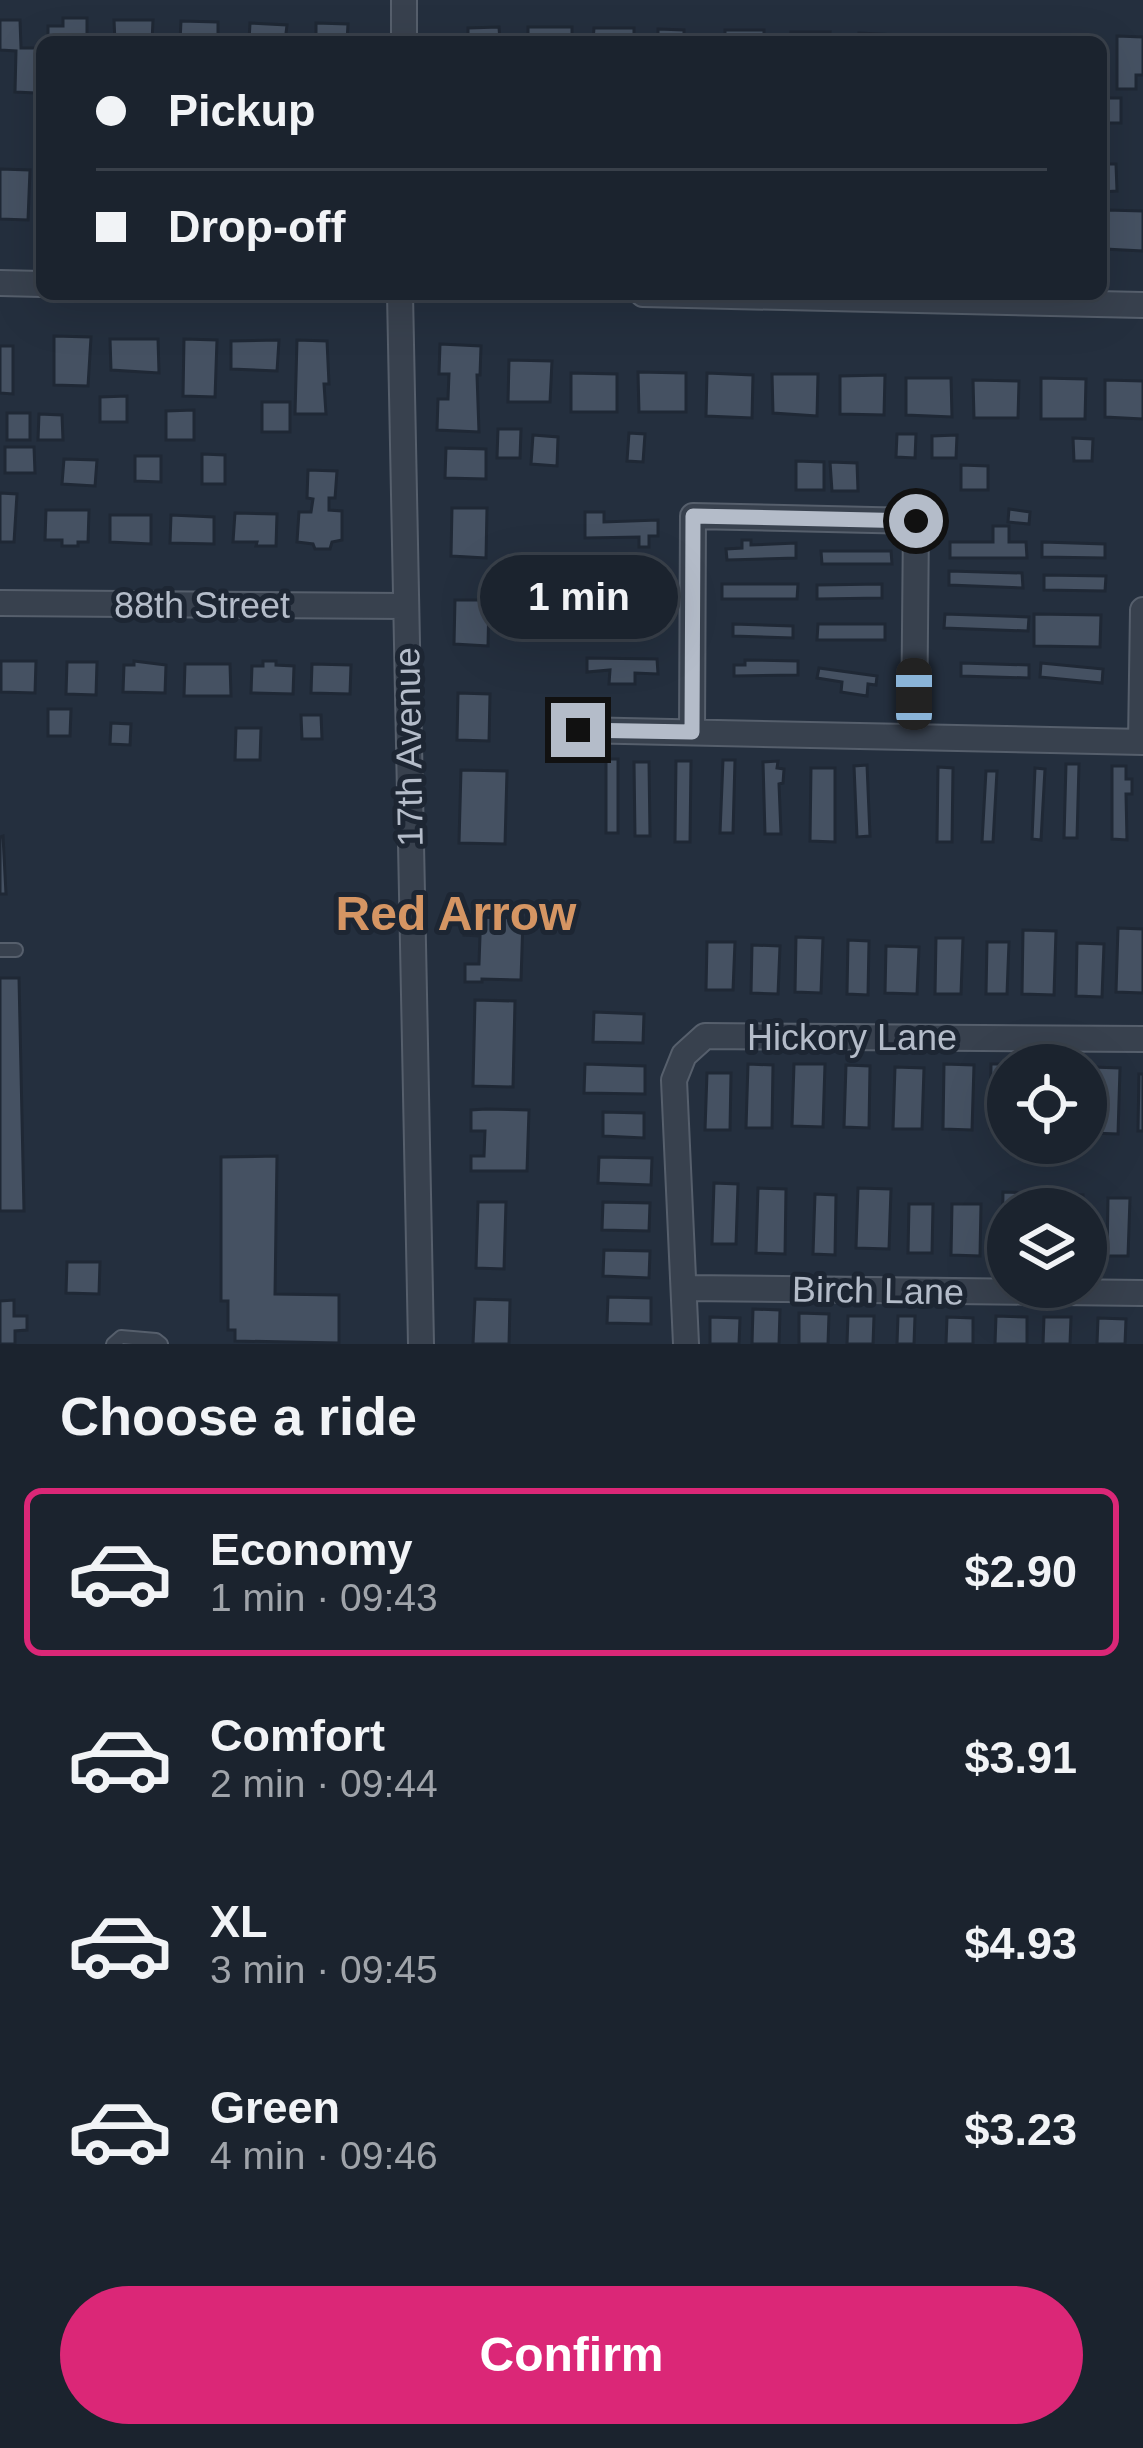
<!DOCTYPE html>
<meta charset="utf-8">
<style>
:root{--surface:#1b232e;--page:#242b36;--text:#f1f3f6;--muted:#a0a4aa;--line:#39404a;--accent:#db2777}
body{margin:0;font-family:Helvetica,sans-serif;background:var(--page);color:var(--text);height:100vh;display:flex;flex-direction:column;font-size:45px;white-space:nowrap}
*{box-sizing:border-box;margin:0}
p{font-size:39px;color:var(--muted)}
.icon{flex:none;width:66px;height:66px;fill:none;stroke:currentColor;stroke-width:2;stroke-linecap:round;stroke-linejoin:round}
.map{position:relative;height:1344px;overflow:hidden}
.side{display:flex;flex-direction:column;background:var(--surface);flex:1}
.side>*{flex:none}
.hud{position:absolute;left:36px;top:36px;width:1071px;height:264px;border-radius:18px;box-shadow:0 12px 48px #0002,0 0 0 3px var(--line);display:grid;align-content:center;height:264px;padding:0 60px;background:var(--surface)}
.fabs{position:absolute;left:987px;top:1044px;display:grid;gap:24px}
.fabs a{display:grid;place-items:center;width:120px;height:120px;border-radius:50%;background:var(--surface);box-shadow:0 12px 48px #0002,0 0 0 3px var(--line);font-size:60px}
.end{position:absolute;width:54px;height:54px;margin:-27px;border:15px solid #b4bcc9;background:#111;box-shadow:0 0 0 6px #111}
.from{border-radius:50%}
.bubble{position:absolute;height:84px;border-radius:42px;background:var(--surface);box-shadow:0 12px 48px #0002,0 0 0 3px var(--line);font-size:39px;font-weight:700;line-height:84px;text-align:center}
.car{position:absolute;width:36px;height:72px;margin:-36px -18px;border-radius:15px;box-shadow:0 0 9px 3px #0007;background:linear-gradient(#222 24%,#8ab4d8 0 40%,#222 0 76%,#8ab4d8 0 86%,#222 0)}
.hud b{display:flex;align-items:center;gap:42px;height:114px;font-size:45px}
.hud b+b{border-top:3px solid var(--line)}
.hud i{width:30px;height:30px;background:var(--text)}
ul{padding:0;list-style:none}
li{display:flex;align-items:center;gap:36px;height:168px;margin:0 24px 18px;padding:0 36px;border:6px solid transparent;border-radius:18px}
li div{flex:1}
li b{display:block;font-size:45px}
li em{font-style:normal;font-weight:700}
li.selected{border-color:var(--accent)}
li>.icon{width:108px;height:108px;stroke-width:1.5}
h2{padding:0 60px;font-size:54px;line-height:144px}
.cta{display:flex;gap:24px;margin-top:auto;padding:24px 60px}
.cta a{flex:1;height:138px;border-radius:72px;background:var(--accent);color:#fff;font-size:48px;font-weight:700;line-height:138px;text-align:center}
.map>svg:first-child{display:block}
</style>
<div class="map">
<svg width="1143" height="1344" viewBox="0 0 1143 1344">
<rect width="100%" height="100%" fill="#242f3e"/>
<path fill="#455162" stroke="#1f2835" stroke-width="3" d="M63,18H87V42H48V26H63Z
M0,20H20L21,48H38L36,93L15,92L16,51L0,50Z
M114,20H153L152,42H115Z
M181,21L218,22V42H180Z
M250,23L287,25L285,42H249Z
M316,23L348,24L347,42H316Z
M499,27L500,42H468V28Z
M528,27H572V42H528Z
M594,28H634V42H593Z
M658,29L684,30V37H699V42H658Z
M725,30H764V42H725Z
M791,32H830L829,42H790Z
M859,33L896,35V42H859Z
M1055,36H1095V42H1055Z
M1117,36L1143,37V75H1136V89H1117Z
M1101,98H1121V123H1101Z
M1101,164H1116L1117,191L1101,192Z
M0,169L30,170L28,220L0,219Z
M1107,210L1143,211V251L1105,249Z
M54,336L91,337L88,386L54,385Z
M110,339H158L159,373L111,370Z
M184,339L217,340L215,397L183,396Z
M279,340L277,371L231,369V341Z
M297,340L327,341L329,384H324L326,414H295Z
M440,344L481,346L480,375H477L479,432L437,430L438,399H448L449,374H439Z
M0,346H13V394L0,393Z
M509,360L552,361L550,402H508Z
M638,372L686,373V412H639Z
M571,373L617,374V412H571Z
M707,373L753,375L752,418L706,416Z
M772,374H818L817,416L773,413Z
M885,375L884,415L840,414V376Z
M906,378H951L952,417L906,415Z
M1041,378L1086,379L1085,419H1041Z
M973,380L1019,381L1018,418H974Z
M1105,380L1143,381V419L1105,417Z
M127,396V422H100V397Z
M262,402H290V432H262Z
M194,410V440H166V411Z
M7,413H30V440H7Z
M39,414L62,415L63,440H38Z
M498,429H521L520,458H497Z
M629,433L645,434L643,462L627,461Z
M897,434H916L915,458L896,457Z
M533,435L558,437L557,466L531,464Z
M957,435L956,458H932V436Z
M1073,438L1093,439L1092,461H1074Z
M5,447H34L35,473H5Z
M446,448L486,449V479L445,478Z
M202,454L225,455V484H202Z
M135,456H161V482L135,481Z
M64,459L97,460L95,486L62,484Z
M796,461L824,462V490H796Z
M830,462L857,463L858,491H832Z
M961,465L988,466V490H961Z
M308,470L337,471L335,498H329V510L342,511V540L332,542L330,549H315L313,544L297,542L299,512H311L313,499L307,498Z
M0,493L17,494L14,542H0Z
M452,508H487L486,558L451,556Z
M1009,509L1030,512L1029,524L1008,522Z
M46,510H89L88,542H78V546H62V540H45Z
M585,512H604V522L658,520V536H649V547H639V537L585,538Z
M235,513L277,514L276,546H256L257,542H233Z
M110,515H151V544L110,542Z
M171,515L214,517V544L170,543Z
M993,526H1009V542H1026L1027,558H950V542H993Z
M742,540H751V545L796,543V558L727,560L726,549L742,548Z
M1042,542L1105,544V558L1042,557Z
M821,551H891L892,564H822Z
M596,562L652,566L651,577L596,574Z
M949,571L1022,573L1023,588L949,585Z
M1044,575L1106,576L1105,591L1044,590Z
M722,584H798L797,599H722Z
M882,584V598L817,599V585Z
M455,600H489L488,646L454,644Z
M589,607L660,611V628L588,625Z
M945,614L1029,617L1028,631L944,628Z
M1034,614L1101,615L1100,647L1034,646Z
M733,624L793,626V638L733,636Z
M818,624H885V640H817Z
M587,658L657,659L658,674L635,673V684H609L610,670L587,672Z
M745,660L798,661V675L734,676V665H745Z
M1,661H36L35,693L1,692Z
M134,661L166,665L165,693L123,692L124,665H134Z
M263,661H276V665L294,666L293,694L251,693L252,666H263Z
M67,662H97L96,695L66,694Z
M961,663L1029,665V678L961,676Z
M1041,663L1103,669L1102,683L1040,677Z
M185,664H230L231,696H184Z
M312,664L351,665L350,694L311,693Z
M819,668L877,676L876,685L868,684L867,696L841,692L842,682L817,678Z
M458,693L490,694L489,741L457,740Z
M48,709H71L70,736H48Z
M301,715H321L322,739H302Z
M111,723L131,724L130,745L110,744Z
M236,728H261L260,760H235Z
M606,759H618V833H606Z
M723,760H735L733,833H720Z
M676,761H691L690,842H675Z
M778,761L777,768L784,769L783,783L779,784L781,834H765L763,762Z
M634,762H649L650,836H635Z
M1066,764H1079L1077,838H1064Z
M867,765L870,836L857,837L854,766Z
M1112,766H1126V779H1132V794H1126L1127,840L1112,839Z
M938,767L953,768L952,842H937Z
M811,768H835V842L810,841Z
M1035,768L1045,769L1041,840L1032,839Z
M461,770L507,771L505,844L459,843Z
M986,771H997L993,842H982Z
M3,836L6,894H0V837Z
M464,917L523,918L521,980L482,979V982H465V964H479L480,936L464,935Z
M1118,928L1143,929V993L1116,992Z
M1023,930L1056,931L1054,995L1022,994Z
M796,937L823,938L821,993L795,992Z
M936,938H963L961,994H935Z
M848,940L869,941L868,995L847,994Z
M707,942H735L733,990H706Z
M987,942H1009L1007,994H986Z
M1077,943L1104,944L1102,997L1076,996Z
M752,945L780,946L778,994L751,993Z
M886,946L919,947L917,994L885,993Z
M0,978H19L24,1211H0Z
M475,1000L515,1001L513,1087L473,1086Z
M594,1012L644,1014L643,1043L593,1042Z
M585,1064L645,1066V1094L584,1093Z
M748,1064L773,1065L772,1128H746Z
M794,1064H825L823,1127L792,1126Z
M944,1064L974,1065L972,1130L943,1129Z
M991,1064H1023L1008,1065V1128H990Z
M846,1065L870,1066L869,1128L844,1127Z
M895,1067L924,1068L922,1129H893Z
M1092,1067L1120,1068L1118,1134L1091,1133Z
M707,1073H731L730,1130H705Z
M1139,1074H1143V1131H1138Z
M486,1109L529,1110L527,1171H471V1156H484L485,1131H471V1110Z
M603,1112L644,1113V1138L603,1136Z
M277,1156L275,1294L339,1295V1343L235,1341V1330H228V1301H221V1157Z
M599,1157L652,1158L651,1185L598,1183Z
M714,1183L738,1184L736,1244H712Z
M758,1188L786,1189L785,1254L756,1253Z
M858,1188L891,1189L889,1249L856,1248Z
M1003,1192L1035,1193L1034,1209H1008V1253H1002Z
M815,1194L836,1195L835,1255L813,1254Z
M1053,1194L1083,1195V1209H1053Z
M1108,1198H1130L1128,1256H1107Z
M478,1202H506L504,1269L476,1268Z
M603,1202L650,1203L649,1231L602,1230Z
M909,1204H933L932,1253H908Z
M952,1204H981L980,1256L951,1255Z
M604,1250L650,1251L649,1278L603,1276Z
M67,1262H100L99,1294L66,1293Z
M608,1297L651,1298V1324L607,1323Z
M475,1299L510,1300L509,1344H473Z
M14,1300V1316H27V1330L15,1331V1344H0V1301Z
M753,1309L780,1310L779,1344H752Z
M799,1313L829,1314L828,1344H799Z
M848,1316H874L873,1344H847Z
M898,1316H915L914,1344H897Z
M996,1316L1027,1317V1344H995Z
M710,1317L740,1318L739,1344H710Z
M947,1317L973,1318V1344H946Z
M1044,1317H1071L1070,1344H1043Z
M1098,1318L1126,1319L1125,1344H1097Z"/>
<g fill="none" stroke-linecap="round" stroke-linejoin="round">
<g stroke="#565f6c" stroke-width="16">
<path id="service" d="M0,950H16
M113,1344L121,1337L156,1340L161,1344"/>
</g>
<g stroke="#565f6c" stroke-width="28">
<path id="minor" d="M404,42V0
M0,283L42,284
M400,294L421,1344
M643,294L1143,305
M0,603L405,606
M578,730L1143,742
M692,732L693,516L916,521L914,737
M1141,742L1143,610
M684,1288L1143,1293
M686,1344L674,1080L684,1055L705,1036L1143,1039"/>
</g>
<use href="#service" stroke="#38414e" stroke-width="12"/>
<use href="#minor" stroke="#38414e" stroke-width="24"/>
</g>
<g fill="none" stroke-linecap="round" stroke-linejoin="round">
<path stroke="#b4bcc9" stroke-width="15" d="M578,730L692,732L693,516L916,521"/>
</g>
<g text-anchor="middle" stroke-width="10" stroke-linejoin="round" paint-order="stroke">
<g font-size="36" fill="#b4bcc9" stroke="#1d2633">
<text x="202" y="618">88th Street</text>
<text transform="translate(408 747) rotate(-91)" y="13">17th Avenue</text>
<text x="852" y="1050">Hickory Lane</text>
<text transform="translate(878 1290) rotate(1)" y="13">Birch Lane</text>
</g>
<g font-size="48" font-weight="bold" fill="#d59563" stroke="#1d2633">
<text x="456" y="930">Red Arrow</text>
</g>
</g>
</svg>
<div class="fabs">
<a><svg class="icon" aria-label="locate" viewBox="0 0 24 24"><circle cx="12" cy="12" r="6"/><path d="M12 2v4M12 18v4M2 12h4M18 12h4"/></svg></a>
<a><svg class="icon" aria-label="layers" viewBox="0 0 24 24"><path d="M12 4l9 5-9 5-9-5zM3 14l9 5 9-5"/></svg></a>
</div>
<i class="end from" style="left:916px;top:521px"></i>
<i class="end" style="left:578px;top:730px"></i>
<div class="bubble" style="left:480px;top:555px;width:198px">1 min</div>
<i class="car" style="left:914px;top:694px;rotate:0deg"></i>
<div class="hud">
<b><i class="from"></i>Pickup</b>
<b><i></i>Drop-off</b>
</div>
</div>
<section class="side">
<h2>Choose a ride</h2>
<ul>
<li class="selected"><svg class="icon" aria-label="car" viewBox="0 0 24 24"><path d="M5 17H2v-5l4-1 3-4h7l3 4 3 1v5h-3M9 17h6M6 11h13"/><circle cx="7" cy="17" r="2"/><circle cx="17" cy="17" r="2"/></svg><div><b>Economy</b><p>1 min · 09:43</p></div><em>$2.90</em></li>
<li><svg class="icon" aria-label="car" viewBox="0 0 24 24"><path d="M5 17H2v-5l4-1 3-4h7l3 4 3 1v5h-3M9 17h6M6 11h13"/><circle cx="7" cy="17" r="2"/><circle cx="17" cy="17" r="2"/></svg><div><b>Comfort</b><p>2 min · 09:44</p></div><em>$3.91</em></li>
<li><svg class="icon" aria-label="car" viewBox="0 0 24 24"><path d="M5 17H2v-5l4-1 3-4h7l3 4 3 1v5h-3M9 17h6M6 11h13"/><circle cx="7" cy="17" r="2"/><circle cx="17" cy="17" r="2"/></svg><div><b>XL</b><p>3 min · 09:45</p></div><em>$4.93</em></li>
<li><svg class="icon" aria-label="car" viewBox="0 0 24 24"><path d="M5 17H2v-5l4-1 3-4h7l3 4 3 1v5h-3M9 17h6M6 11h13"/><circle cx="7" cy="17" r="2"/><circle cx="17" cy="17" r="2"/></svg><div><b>Green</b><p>4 min · 09:46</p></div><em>$3.23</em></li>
</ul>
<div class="cta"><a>Confirm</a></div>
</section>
